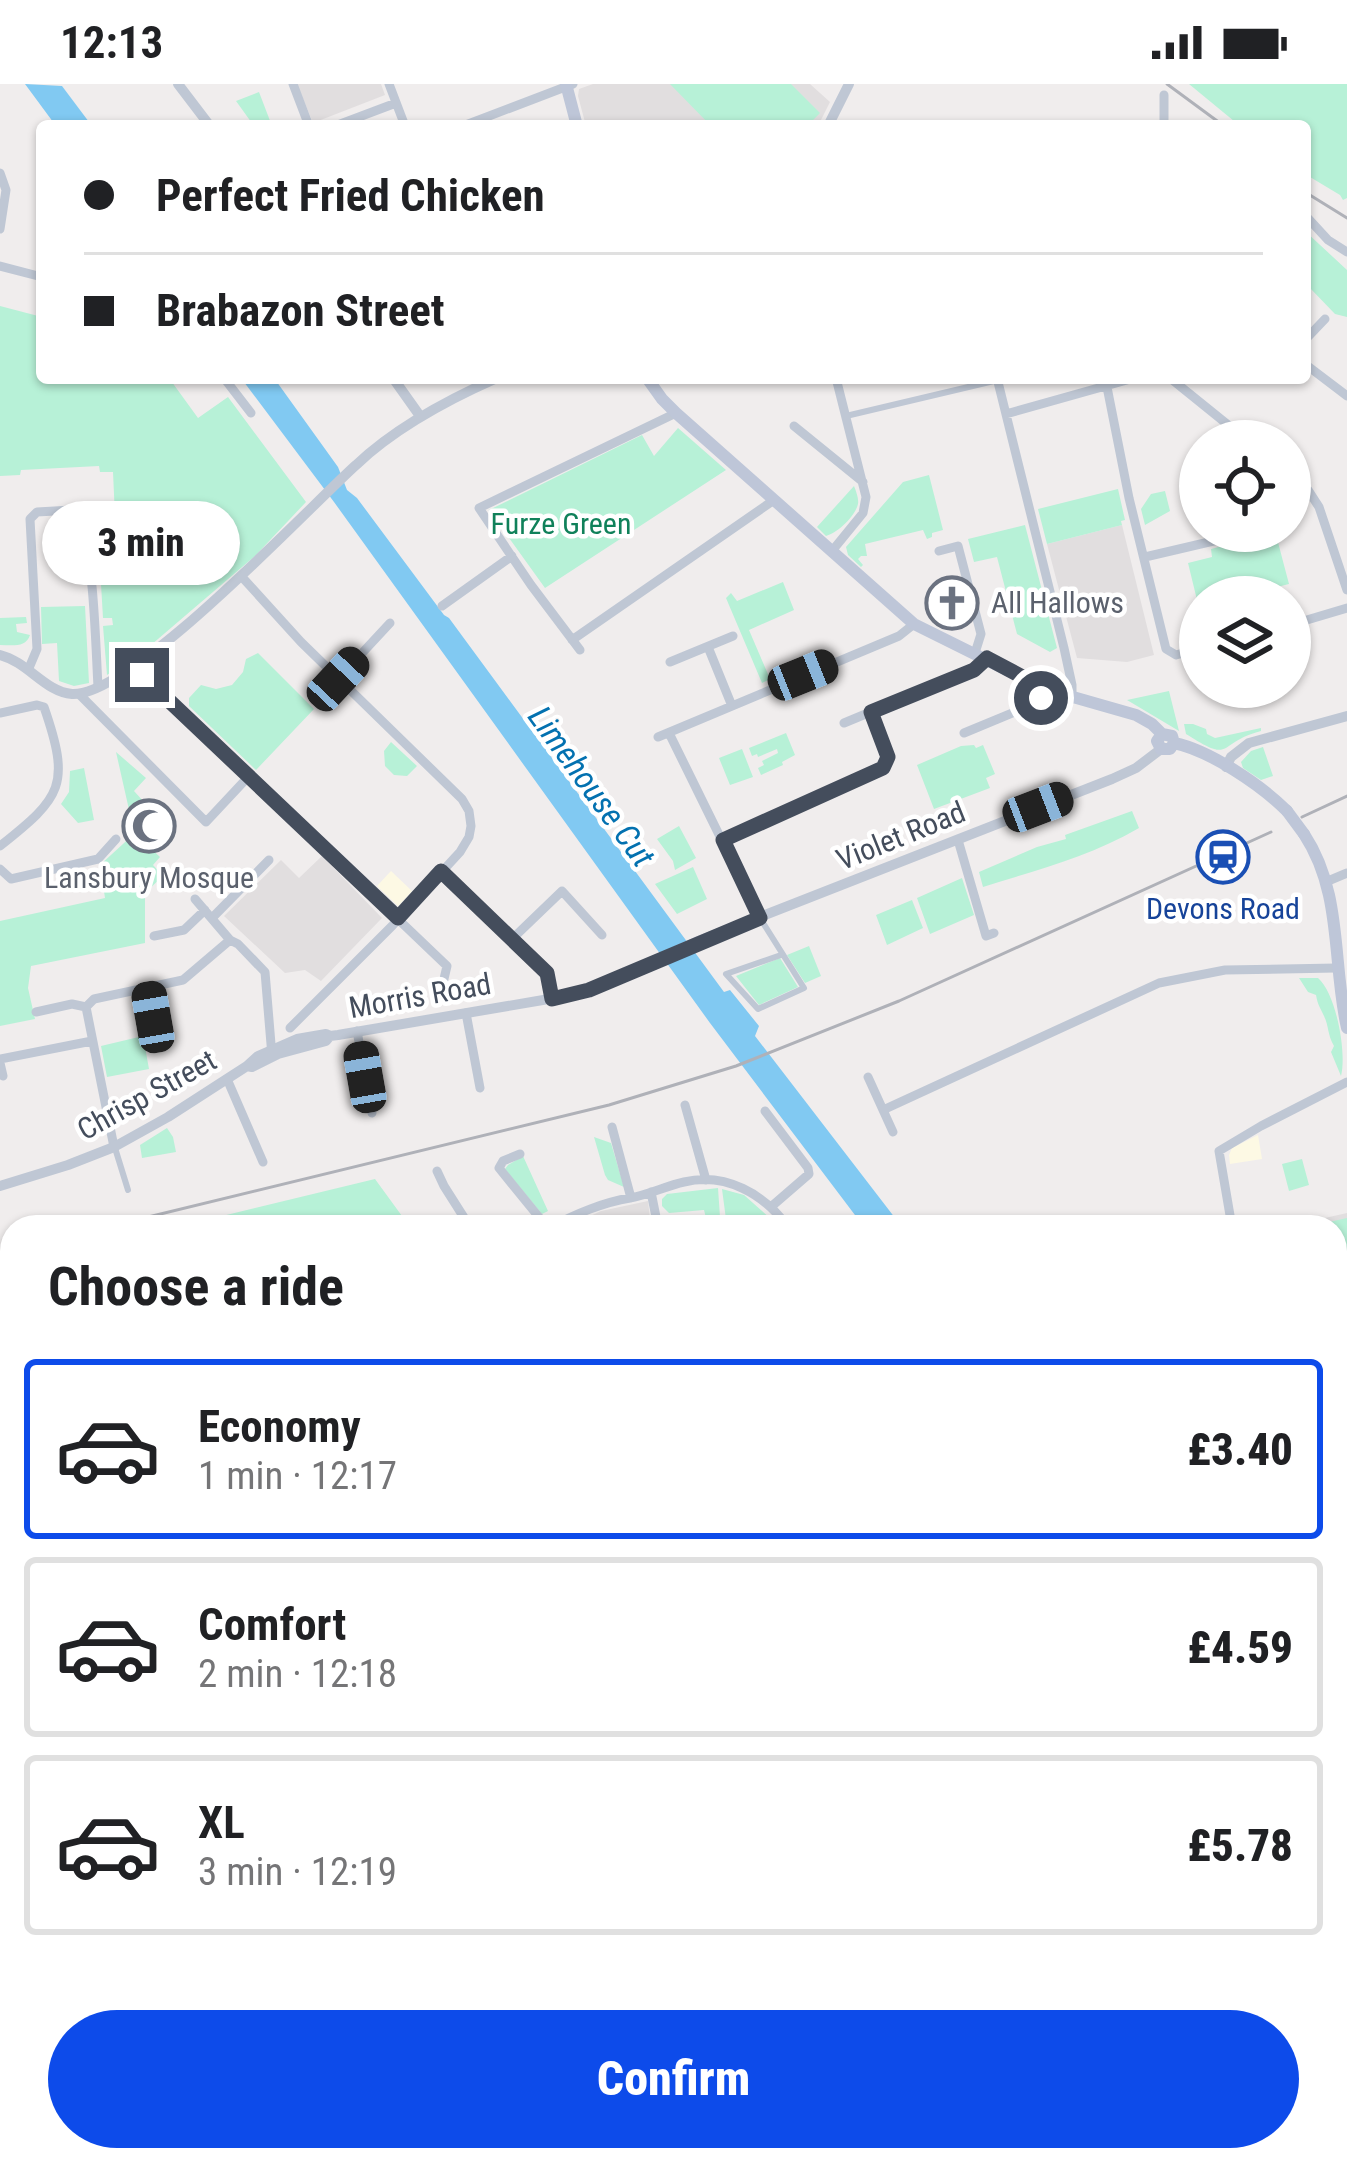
<!DOCTYPE html>
<meta charset="utf-8">
<style>
:root{--surface:#fff;--page:#f6f6f6;--text:#202124;--muted:#757577;--line:#e0e0e0;--accent:#0d4bea}
body{margin:0;font-family:"Roboto Condensed",sans-serif;background:var(--page);color:var(--text);height:100vh;display:flex;flex-direction:column;font-size:45px;white-space:nowrap}
*{box-sizing:border-box;margin:0}
p{font-size:39px;color:var(--muted)}
.icon{flex:none;width:66px;height:66px;fill:none;stroke:currentColor;stroke-width:2;stroke-linecap:round;stroke-linejoin:round}
.map{position:relative;flex:1;overflow:hidden}
.sheet{position:absolute;left:0px;top:1131px;width:1347px;height:957px;display:flex;flex-direction:column;background:var(--surface);border-radius:36px 36px 0 0;box-shadow:0 3px 9px #0004}
.sheet>*{flex:none}
.top-card{position:absolute;left:36px;top:36px;width:1275px;height:264px;border-radius:12px;box-shadow:0 3px 9px #0004;display:grid;align-content:center;height:264px;padding:0 48px;background:var(--surface)}
.controls{position:absolute;left:1179px;top:336px;display:grid;gap:24px}
.controls a{display:grid;place-items:center;width:132px;height:132px;border-radius:50%;background:var(--surface);box-shadow:0 3px 9px #0004;font-size:60px}
.end{position:absolute;width:54px;height:54px;margin:-27px;border:15px solid #444d5c;background:#fff;box-shadow:0 0 0 6px #fff}
.from{border-radius:50%}
.bubble{position:absolute;height:84px;border-radius:42px;background:var(--surface);box-shadow:0 3px 9px #0004;font-size:39px;font-weight:800;line-height:84px;text-align:center}
.car{position:absolute;width:36px;height:72px;margin:-36px -18px;border-radius:15px;box-shadow:0 0 9px 3px #0007;background:linear-gradient(#222 24%,#8ab4d8 0 40%,#222 0 76%,#8ab4d8 0 86%,#222 0)}
.top-card b{display:flex;align-items:center;gap:42px;height:114px;font-size:45px}
.top-card b+b{border-top:3px solid var(--line)}
.top-card i{width:30px;height:30px;background:var(--text)}
ul{padding:0;list-style:none}
li{display:flex;align-items:center;gap:36px;height:180px;margin:0 24px 18px;padding:0 24px;border:6px solid var(--line);border-radius:12px}
li div{flex:1}
li b{display:block;font-size:45px}
li em{font-style:normal;font-weight:800}
li.active{border-color:var(--accent)}
li>.icon{width:108px;height:108px;stroke-width:1.5}
h2{padding:0 48px;font-size:54px;line-height:144px}
.cta{display:flex;gap:24px;margin-top:auto;padding:24px 48px}
.cta a{flex:1;height:138px;border-radius:72px;background:var(--accent);color:#fff;font-size:48px;font-weight:800;line-height:138px;text-align:center}
.status{display:flex;justify-content:space-between;align-items:center;height:84px;padding:0 60px;background:var(--surface);direction:ltr}
.status svg{height:33px;fill:currentColor}
.map>svg:first-child{display:block}
</style>
<div class="status"><b>12:13</b><svg viewBox="0 0 49 12"><path d="M0 12V9h3v3zM5 12V6h3v6zM10 12V3h3v9zM15 12V0h3v12zM26 1h20v11H26zM47 4h2v5h-2z"/></svg></div>
<div class="map">
<svg width="1347" height="2086" viewBox="0 0 1347 2086">
<rect width="100%" height="100%" fill="#f0eded"/>
<path fill="#fdf9e4" d="M391,787L412,807L398,822L377,802Z
M1258,1051L1262,1075L1230,1080L1229,1071L1232,1064Z
M1335,1739L1347,1743V2086H1091L1067,2076H1335Z
M662,2076H819L810,2086H667Z"/>
<path fill="#e1dedf" d="M297,0H381L385,11L313,39Z
M593,0H810L830,18L818,42H586L578,12L579,5Z
M1122,441L1154,571L1127,578L1077,574L1047,460Z
M322,772L382,834L321,897L305,886L285,889L224,832L281,776L299,794Z
M648,1117L651,1143H567L601,1127Z
M1347,1129V1275L1335,1278V1143H1285Z
M12,1200V1376L0,1342V1203Z
M1347,1462V1566L1335,1562V1465Z"/>
<path fill="#b7f1d7" d="M670,0H791L820,29L807,42H711Z
M1189,0H1347V114L1343,116L1340,111L1305,90V42H1240Z
M259,8L272,42H254L236,17Z
M1305,147L1347,186V233L1335,230L1309,203L1305,206Z
M0,222L42,233V294H169L198,334L228,313L306,418L255,472L151,561L107,591L103,542L113,541L112,534H103L101,500L118,499L113,388H100L99,382L21,386L20,391L0,392Z
M678,344L726,386L545,504L489,426L642,351L654,372Z
M929,391L943,446L932,449V453L927,455L923,446L865,460L867,472H861L858,475L863,481L861,483L848,471L846,463L903,398Z
M854,402C856,407 859,415 858,420C855,433 837,449 826,452L817,443Z
M1118,405L1125,436L1121,437L1122,441L1047,460L1038,425Z
M1165,407L1170,427L1145,441L1141,425L1151,410Z
M1025,441L1057,564L1050,568L1017,550L997,473L974,478L968,455Z
M1236,447H1275L1289,500L1236,513H1200L1198,520L1188,479L1212,473L1211,465L1238,458Z
M783,498L794,526L749,546L770,595L762,599L726,514L731,509L737,517Z
M85,522L89,599L74,602L59,597L57,559L42,560L41,523Z
M26,533L27,539L16,540L17,548L30,551C26,564 12,561 0,561V534Z
M258,569L314,625L256,686L189,622V614L201,601L216,605L232,601L243,588L246,575Z
M1169,607L1179,647L1127,616Z
M1184,640H1193L1206,645L1207,650L1215,654L1261,644V647C1215,659 1235,681 1186,650Z
M786,649L795,671L782,678L783,681L761,691L758,684L764,681L762,677L778,669L777,665L758,673L757,670L752,672L749,664Z
M391,658L417,682L407,692L394,691L385,682L384,667Z
M974,661L976,664L983,661L995,690L986,694L990,704L934,725L917,681L961,662Z
M1263,663L1273,692L1261,696L1243,684L1241,678L1251,667Z
M742,665L753,693L730,701L719,674Z
M116,668L146,694L134,707L144,718L130,730Z
M84,684L94,736L78,739L61,720L69,708L70,687Z
M1132,727L1139,744C1089,773 1037,786 983,803L979,788L1037,763L1066,755L1065,751Z
M679,742L696,774L675,786L673,777L657,755Z
M135,749L160,773L153,781L163,792L145,809V859L31,882L28,904L35,935L0,942V837L105,814L100,781Z
M693,783L707,815L677,830L655,800Z
M962,794L974,831L930,850L917,814Z
M912,816L923,844L887,861L876,831Z
M809,862L821,892L805,899L787,871Z
M780,874L798,903L759,921L736,892Z
M1299,894H1318C1336,909 1347,969 1341,992L1331,968L1334,962C1327,950 1329,942 1324,932C1320,923 1318,922 1316,911L1308,908Z
M143,952L149,985L107,993L101,962Z
M167,1044L173,1053L176,1068L142,1074L140,1061Z
M594,1053L611,1059L624,1103L608,1096L605,1091Z
M523,1072L548,1127L542,1130L505,1085L508,1081Z
M1302,1075L1309,1101L1289,1107L1282,1080Z
M375,1095L410,1143H205L206,1136Z
M718,1104L720,1133L706,1134L704,1126L669,1129L662,1122V1115L667,1110Z
M722,1105L744,1111L780,1143H727Z
M1347,1134V1185L1335,1188V1143H1307Z
M143,2076H202L198,2086H140Z"/>
<path fill="#81c9f2" d="M25,0L62,2L92,42H56Z
M241,294H274L338,383L347,406L357,414L444,531L449,534L724,908L730,906L759,942L755,952L902,1143H864L710,939L334,418Z
M1335,1628L1347,1631V1723L1335,1719Z
M438,2076H612L622,2086H462Z
M823,2076H870L880,2081L875,2086H814Z"/>
<g fill="none" stroke-linecap="round" stroke-linejoin="round">
<g stroke="#6c81ac" stroke-width="18">
<path id="trunk" d="M1335,1417L1347,1414
M1335,1432L1347,1429
M0,1704L12,1701
M0,1720L12,1718"/>
</g>
<path stroke="#bfc7d4" stroke-width="6" d="M846,332L998,296
M760,834L804,904L758,925L726,890L781,871
M115,1064L128,1106
M404,2086L408,2076"/>
<path stroke="#bfc7d4" stroke-width="9" d="M293,0L309,42
M389,0L405,42
M1164,11V42
M335,42L396,19
M463,42L573,0
M0,89L6,106L0,145
M1305,131L1328,156L1347,168
M0,182L42,193
M1305,256L1325,235
M1305,280L1347,312
M224,294L251,329
M997,294L1064,564L1072,601V615
M1102,294L1107,303L1129,414L1166,565L1176,571L1200,564
M1170,294L1248,357
M1006,330L1134,294
M794,342L863,398
M1290,391L1308,406L1319,423L1347,506
M832,467L863,429L866,413L836,294
M939,467L958,462L981,550L975,569
M1145,473L1222,455
M242,493L301,558L462,715L469,727L471,742L469,753L460,768L392,842L290,944
M442,522L512,472
M1290,541L1347,524
M572,556L774,416
M708,563L732,622
M580,566L531,501L479,424L676,329
M670,578L733,552
M133,582L447,882L440,912
M29,584L37,565L30,435L37,428L72,426L81,432C94,488 95,545 98,603
M338,595L390,539
M79,610L206,738L249,692
M0,629L37,621L44,623C71,701 62,713 0,762
M844,639L974,585L986,575
M669,649L760,834
M964,649L1034,620L1045,605
M658,653L899,552L914,540
M723,756L883,684L888,673L871,628
M958,756L986,852L994,849
M0,785L11,795L98,775L116,755
M441,787L547,889L552,915
M1328,797L1347,789
M195,815L230,856
M213,833L269,776
M154,852L184,846L205,826
M230,856L238,860L265,888L272,972
M511,856L562,807L602,851
M148,905L153,933
M86,923L94,915L183,896L230,856
M86,923L114,1063
M36,928L72,920L86,923
M466,929L480,1004
M357,947L372,1029
M0,975L92,957
M0,979L3,992
M868,993L893,1048
M227,995L263,1078
M685,1021L706,1096
M883,1026L1159,899L1225,886L1336,884
M765,1027L808,1084L809,1090L772,1122
M612,1043L631,1114
M520,1070L503,1077L499,1084L547,1143
M437,1087L444,1102L470,1143
M651,1108L658,1143
M552,1143C574,1130 605,1118 630,1114C648,1111 666,1102 684,1098C726,1088 764,1110 788,1143
M1232,1143L1219,1067L1261,1042L1347,998
M0,1196L12,1193
M0,1372L12,1403
M0,1534L12,1530
M0,1735L10,1733L12,1736
M0,1870L12,1865
M0,1922L12,1954
M1335,1964L1347,1958
M0,1996L12,1992
M0,2042L12,2038
M1335,2056L1347,2064
M56,2076L60,2086
M5,2086L33,2076
M206,2086L210,2076"/>
<path stroke="#bfc7d4" stroke-width="10" d="M178,0L210,42
M828,42L849,0
M393,294L420,332
M0,571C28,578 45,608 72,610C132,613 307,425 356,381C396,343 447,316 497,294
M1226,683L1231,673L1249,659L1347,632
M247,982L252,983L278,970L326,957L330,952L338,951L578,910L696,858L1112,695L1136,684L1161,665
M0,1102L68,1081L114,1063L168,1033L247,982L258,972L297,955L326,950L330,952
M1335,1447L1347,1444
M1204,2086L1210,2076"/>
<path stroke="#bec6d8" stroke-width="12" d="M566,0L577,42
M647,294L662,315L676,329L914,540L1045,605L1136,631L1152,640L1162,650L1172,652L1174,659C1209,666 1261,701 1287,727
M1162,650L1157,657L1161,665H1170L1174,659
M1304,750C1343,809 1332,878 1347,944
M129,2086L132,2076"/>
<use href="#trunk" stroke="#96a6c7" stroke-width="15"/>
<path stroke="#afb1b8" stroke-width="3" d="M1302,733L1347,712
M107,1143L609,1021L736,982L899,917L1271,748
M0,1172L12,1169"/>
<path stroke="#afb1b8" stroke-width="3" d="M1167,0L1224,42
M1305,108L1347,134"/>
<path stroke="#bec6d8" stroke-width="12" d="M1287,727L1304,750"/>
</g>
<g fill="none" stroke-linecap="round" stroke-linejoin="round">
<path stroke="#444d5c" stroke-width="15" d="M142,591L398,834L441,787L547,889L552,915L589,906L760,834L723,756L883,684L888,673L871,628L974,586L987,574L1045,605L1041,614"/>
</g>
<defs>
<g id="church-ring" transform="scale(2.7)"><circle r="9.5" fill="#fff" stroke="#6b7280" stroke-width="1.5"/><path d="M-1.2-6h2.4v3.5h3.3v2.4h-3.3V6h-2.4V-.1h-3.3v-2.4h3.3Z" fill="#6b7280"/></g>
<g id="mosque-ring" transform="scale(2.7)"><circle r="9.5" fill="#fff" stroke="#6b7280" stroke-width="1.5"/><path d="M3.5-4.9A6 6 0 1 0 3.5 4.9A5 5 0 1 1 3.5-4.9Z" fill="#6b7280"/></g>
<g id="station-ring" transform="scale(2.7)"><circle r="9.5" fill="#fff" stroke="#1a4fb4" stroke-width="1.5"/><path d="M-3-6H3Q5-6 5-4V2Q5 4 3 4L4.5 6H3L1.5 4h-3L-3 6H-4.5L-3 4Q-5 4-5 2V-4Q-5-6-3-6ZM-3.5-4v3h7v-3ZM-3.5 1v1.5H-2V1ZM2 1v1.5H3.5V1Z" fill="#1a4fb4"/></g>
</defs>
<g fill-rule="evenodd">
<use href="#church-ring" x="952" y="519"/>
<use href="#mosque-ring" x="149" y="742"/>
<use href="#station-ring" x="1223" y="773"/>
</g>
<g text-anchor="middle" stroke-width="9" stroke-linejoin="round" paint-order="stroke">
<g font-size="30" fill="#10815a" stroke="#fff">
<text x="561" y="450">Furze Green</text>
</g>
<g font-size="30" fill="#5b616d" stroke="#fff" text-anchor="start">
<text x="991" y="529">All Hallows</text>
<text x="149" y="804" text-anchor="middle">Lansbury Mosque</text>
</g>
<g font-size="30" fill="#444d5c" stroke="#fff">
<text transform="translate(901 752) rotate(-22)" y="10">Violet Road</text>
<text transform="translate(420 912) rotate(-10)" y="10">Morris Road</text>
<text transform="translate(147 1011) rotate(-29)" y="10">Chrisp Street</text>
</g>
<g font-size="30" fill="#164399" stroke="#fff">
<text x="1223" y="835">Devons Road</text>
</g>
<g font-size="33" font-style="italic" fill="#0371b0" stroke="#fff">
<text transform="translate(592 702) rotate(54)" y="12">Limehouse Cut</text>
</g>
</g>
</svg>
<div class="controls">
<a><svg class="icon" aria-label="locate" viewBox="0 0 24 24"><circle cx="12" cy="12" r="6"/><path d="M12 2v4M12 18v4M2 12h4M18 12h4"/></svg></a>
<a><svg class="icon" aria-label="layers" viewBox="0 0 24 24"><path d="M12 4l9 5-9 5-9-5zM3 14l9 5 9-5"/></svg></a>
</div>
<i class="end from" style="left:1041px;top:614px"></i>
<i class="end" style="left:142px;top:591px"></i>
<div class="bubble" style="left:42px;top:417px;width:198px">3 min</div>
<i class="car" style="left:803px;top:591px;rotate:68deg"></i>
<i class="car" style="left:338px;top:595px;rotate:43deg"></i>
<i class="car" style="left:1038px;top:723px;rotate:69deg"></i>
<i class="car" style="left:153px;top:933px;rotate:350deg"></i>
<i class="car" style="left:365px;top:993px;rotate:350deg"></i>
<div class="top-card">
<b><i class="from"></i>Perfect Fried Chicken</b>
<b><i></i>Brabazon Street</b>
</div>
<section class="sheet">
<h2>Choose a ride</h2>
<ul>
<li class="active"><svg class="icon" aria-label="car" viewBox="0 0 24 24"><path d="M5 17H2v-5l4-1 3-4h7l3 4 3 1v5h-3M9 17h6M6 11h13"/><circle cx="7" cy="17" r="2"/><circle cx="17" cy="17" r="2"/></svg><div><b>Economy</b><p>1 min · 12:17</p></div><em>£3.40</em></li>
<li><svg class="icon" aria-label="car" viewBox="0 0 24 24"><path d="M5 17H2v-5l4-1 3-4h7l3 4 3 1v5h-3M9 17h6M6 11h13"/><circle cx="7" cy="17" r="2"/><circle cx="17" cy="17" r="2"/></svg><div><b>Comfort</b><p>2 min · 12:18</p></div><em>£4.59</em></li>
<li><svg class="icon" aria-label="car" viewBox="0 0 24 24"><path d="M5 17H2v-5l4-1 3-4h7l3 4 3 1v5h-3M9 17h6M6 11h13"/><circle cx="7" cy="17" r="2"/><circle cx="17" cy="17" r="2"/></svg><div><b>XL</b><p>3 min · 12:19</p></div><em>£5.78</em></li>
</ul>
<div class="cta"><a>Confirm</a></div>
</section>
</div>
